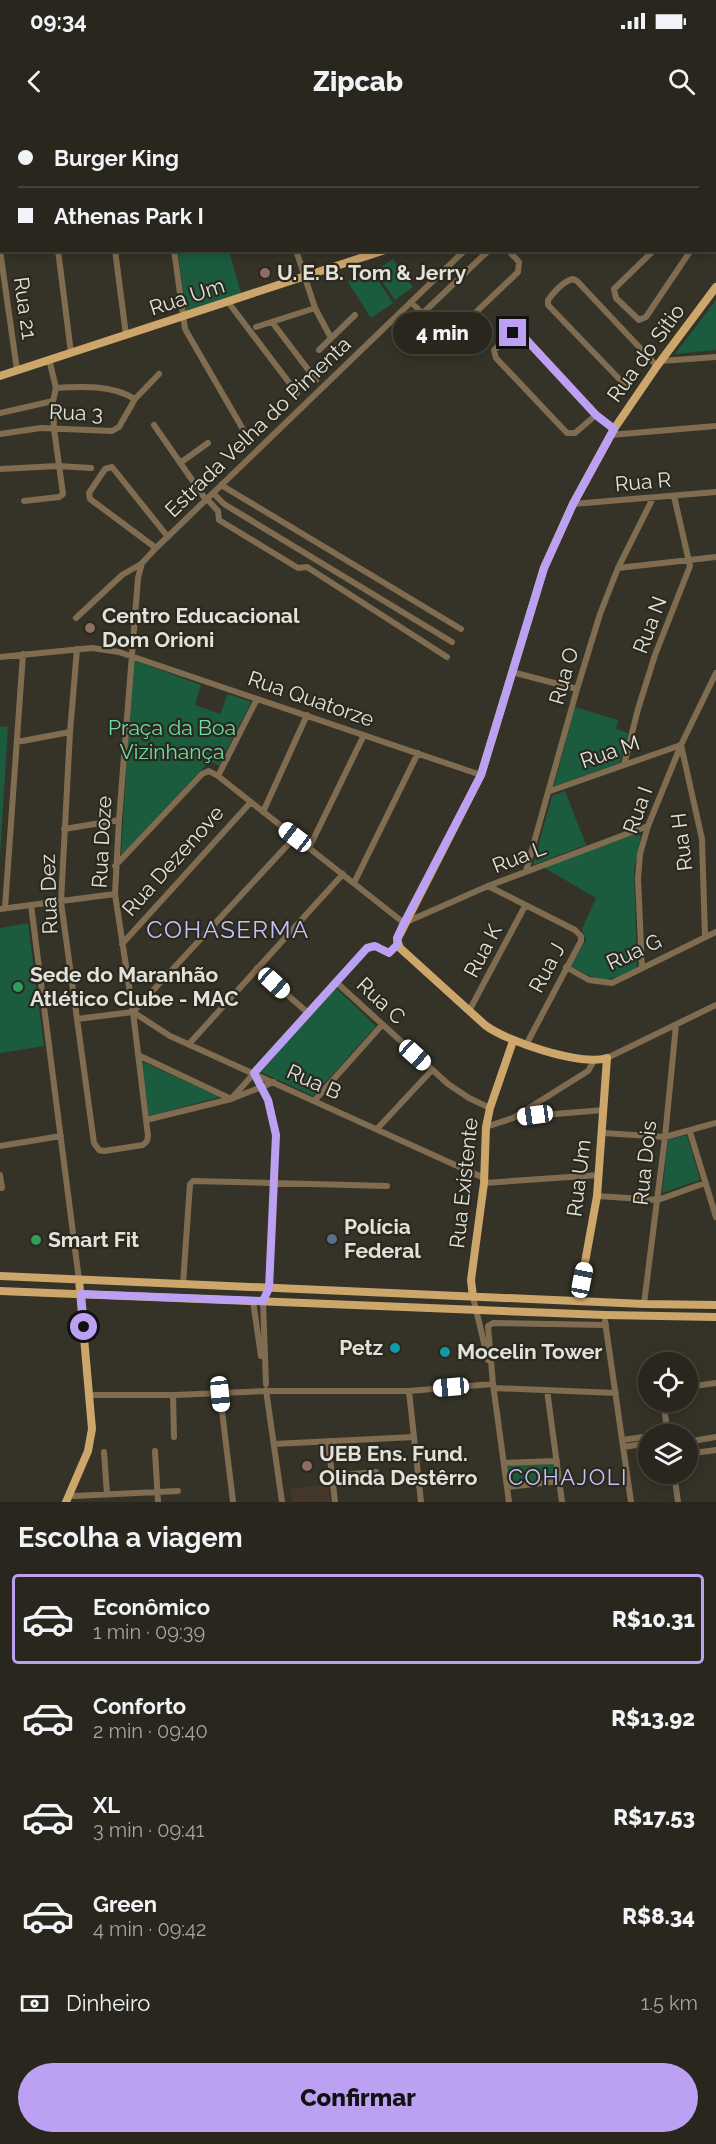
<!DOCTYPE html>
<html lang="pt">
<meta charset="utf-8">
<style>
:root{--surface:#28261d;--page:#302e26;--text:#f1f3f6;--muted:#a5a5a4;--line:#44433b;--accent:#bca0f2}
body{margin:0;font-family:Raleway,sans-serif;background:var(--page);color:var(--text);height:100vh;display:flex;flex-direction:column;font-size:22px;white-space:nowrap}
*{box-sizing:border-box;margin:0}
p{font-size:20px;color:var(--muted)}
.icon{flex:none;width:33px;height:33px;fill:none;stroke:currentColor;stroke-width:2;stroke-linecap:round;stroke-linejoin:round}
.map{position:relative;height:1382px;overflow:hidden}
.side{display:flex;flex-direction:column;background:var(--surface);flex:1}
.side>*{flex:none}
.hud{position:absolute;left:0px;top:0px;width:717px;height:132px;box-shadow:0 3px 15px #0003,0 0 0 2px var(--line);display:grid;align-content:center;height:132px;padding:0 18px;background:var(--surface)}
.tools{position:absolute;left:638px;top:1232px;display:grid;gap:12px}
.tools a{display:grid;place-items:center;width:60px;height:60px;border-radius:50%;background:var(--surface);box-shadow:0 3px 15px #0003,0 0 0 2px var(--line);font-size:30px}
.end{position:absolute;width:27px;height:27px;margin:-14px;border:8px solid #bca0f2;background:#111;box-shadow:0 0 0 3px #111}
.from{border-radius:50%}
.bubble{position:absolute;height:42px;border-radius:21px;background:var(--surface);box-shadow:0 3px 15px #0003,0 0 0 2px var(--line);font-size:20px;font-weight:800;line-height:42px;text-align:center}
.car{position:absolute;width:18px;height:36px;margin:-18px -9px;border-radius:8px;box-shadow:0 0 4px 2px #0007;background:linear-gradient(#fff 24%,#345 0 40%,#fff 0 76%,#345 0 86%,#fff 0)}
.hud b{display:flex;align-items:center;gap:21px;height:57px;font-size:22px}
.hud b+b{border-top:2px solid var(--line)}
.hud i{width:15px;height:15px;background:var(--text)}
ul{padding:0;list-style:none}
li{display:flex;align-items:center;gap:18px;height:90px;margin:0 12px 9px;padding:0 6px;border:3px solid transparent;border-radius:6px}
li div{flex:1}
li b{display:block;font-size:22px}
li em{font-style:normal;font-weight:800}
li.active{border-color:var(--accent)}
li>.icon{width:54px;height:54px;stroke-width:1.5}
h2{padding:0 18px;font-size:27px;line-height:72px}
.pay{display:flex;align-items:center;gap:15px;height:66px;padding:0 18px;font-size:22px}
.pay p{margin-inline-start:auto}
.primary-button{display:flex;gap:12px;margin-top:auto;padding:12px 18px}
.primary-button a{flex:1;height:69px;border-radius:36px;background:var(--accent);color:#111;font-size:24px;font-weight:800;line-height:69px;text-align:center}
.status{display:flex;justify-content:space-between;align-items:center;height:42px;padding:0 30px;background:var(--surface);direction:ltr}
.status svg{height:16px;fill:currentColor}
header{display:flex;justify-content:space-between;align-items:center;height:78px;padding:0 18px;background:var(--surface);font-size:27px;font-weight:800}
.map>svg:first-child{display:block}
</style>
<div class="status"><b>09:34</b><svg viewBox="0 0 49 12"><path d="M0 12V9h3v3zM5 12V6h3v6zM10 12V3h3v9zM15 12V0h3v12zM26 1h20v11H26zM47 4h2v5h-2z"/></svg></div>
<header><svg class="icon" aria-label="back" viewBox="0 0 24 24"><path d="M15 5l-7 7 7 7"/></svg>Zipcab<svg class="icon" aria-label="search" viewBox="0 0 24 24"><circle cx="10" cy="10" r="6"/><path d="M15 15l6 6"/></svg></header>
<div class="map">
<svg width="716" height="1382" viewBox="0 0 716 1382">
<rect width="100%" height="100%" fill="#353327"/>
<path fill="#45372a" d="M328,1364L331,1382H292L291,1369Z"/>
<path fill="#1b5c3f" d="M184,130L229,131L241,173L186,192L178,133Z
M393,139L413,167L395,180L375,151Z
M369,147L393,183L371,198L348,162Z
M716,180V230L675,234Z
M133,540L201,565L195,585L220,594L228,574L251,582L219,646L213,642L206,645L121,735Z
M575,587L618,600L616,609L628,613L620,643L554,666Z
M8,606L0,737V607Z
M565,671L586,725L533,745L552,676Z
M638,713L641,717L634,750L637,847C606,864 601,863 571,846L586,820L582,809L596,778L543,747Z
M28,803L44,926L0,933V808Z
M335,867L376,906L313,976L261,952Z
M141,941L220,977L149,996Z
M687,1015L700,1060L662,1073L668,1020Z
M545,1344H554L557,1360L509,1364L506,1345Z"/>
<g fill="none" stroke-linecap="round" stroke-linejoin="round">
<path stroke="#806d51" stroke-width="6" d="M156,0V2
M215,0V2
M322,0V2
M374,0L375,2
M94,2L104,0
M347,2L352,0
M570,2L571,0
M633,2V0
M698,2V0
M0,15H2
M0,130L17,250
M58,130L71,233
M115,130L126,215
M174,130L185,209L244,311
M296,130L315,188L331,218
M654,130L614,169L616,178L639,200L646,197L691,130
M228,182L297,273
M412,183L444,215L451,216L518,152L519,142L508,130
M422,194L489,130
M272,202L316,260
M256,207L315,188
M319,230L355,195
M661,241L716,237
M627,267L548,185V180C554,172 563,161 573,159L577,161L657,246
M56,268C83,266 112,265 135,279
M0,293L53,281
M596,295L575,313H567L496,238L494,230L513,213L519,212L596,295L614,309
M154,305L206,380
M0,314L41,308L112,311L119,307L135,279L159,254
M610,315L716,306
M180,343L208,323
M0,349L58,346L91,348
M221,365L461,509
M213,373L224,384L452,522
M207,379L218,391L219,400L298,448L307,447L447,537
M24,381L59,377L63,374L54,309L53,281L56,268L49,239
M573,384L716,372
M156,428L90,379L89,373L105,349L112,347L168,417
M618,448L716,437
M76,498L122,455L141,444
M77,529L70,612L61,782L94,1023L99,1030L104,1031L143,1025L147,1021L148,1016L133,892L115,774L119,700L138,458L142,443L156,428L465,130
M0,537L92,528L119,532L481,655
M512,552L577,569
M17,622L70,612
M624,645L638,589L655,535L690,446L674,376
M218,656L257,579
M550,671L681,625L702,719L705,816
M263,692L307,595
M64,709L119,700
M309,728L364,615
M115,746L202,654L209,651L218,656L404,803L488,766L648,706
M526,751L577,569L600,494L618,448L653,378
M354,763L418,633
M488,766L575,810L581,816V821L526,925
M31,785L79,1160
M5,788L23,534
M0,789L115,774
M122,824L251,682
M566,847L589,860L612,863L716,812
M257,848L308,893
M642,848L638,759L640,734L648,706L681,625L716,553
M336,862L448,964L469,978L490,988
M469,891L525,786
M133,892L170,916L484,1058
M77,899L133,892L295,717
M189,924L343,754
M138,935L231,979
M607,938L716,885
M255,954L268,980L276,1015L269,1168L263,1181L266,1264
M231,979L367,828L375,826L389,833L398,824
M315,980L382,905
M518,997L604,990
M146,1000L231,979L274,962
M486,1007L513,998L588,951L594,941
M377,1009L432,950
M690,1012L716,1097
M603,1013L665,1017L716,1003
M0,1026L61,1016
M0,1055L2,1068
M484,1063L599,1055
M597,1076L658,1080L705,1063
M183,1164L190,1064L193,1061L387,1066
M473,1177L488,1240
M253,1181L261,1236
M644,1184L665,1017L676,905
M605,1201L631,1382
M687,1267L716,1263
M494,1268L616,1273
M266,1270L282,1382
M547,1270L562,1382
M409,1271L421,1382
M220,1274L233,1382
M90,1275H175L267,1271H409L493,1264
M173,1275L174,1317
M663,1281L668,1314
M623,1320L643,1317L648,1320
M328,1321L335,1382
M687,1322L716,1317
M274,1324L414,1317
M624,1327L643,1324L648,1320
M155,1331L158,1382
M104,1332L107,1374
M687,1334L716,1330
M504,1343L557,1341
M674,1353L678,1382
M332,1356L376,1352
M507,1367L559,1361
M70,1374L74,1376L178,1371
M509,1382L493,1264L488,1206L493,1203L606,1205"/>
<path stroke="#cda66b" stroke-width="8" d="M449,0V2
M505,0L509,2
M0,256L385,130
M0,1156L644,1184L716,1185
M0,1171L605,1195L716,1197
M473,1177L471,1160L484,1063L486,1007L490,988L513,921
M578,1181L597,1076L607,938C581,946 507,922 485,905L400,828L397,820L481,655L544,448L573,384L614,309L657,246L716,167
M66,1382L88,1331L92,1309L79,1160"/>
</g>
<g fill="none" stroke-linecap="round" stroke-linejoin="round">
<path stroke="#bca0f2" stroke-width="8" d="M84,1207L81,1174L263,1181L269,1168L276,1015L268,980L254,953L367,828L375,826L389,833L398,824L397,818L404,803L481,655L544,448L573,384L614,309L596,295L521,214L516,212L513,213"/>
</g>
<g fill="#8d6e63" stroke="#2b291e" stroke-width="2">
<circle cx="265" cy="153" r="6"/>
<circle cx="90" cy="508" r="6"/>
<circle cx="307" cy="1346" r="6"/>
</g>
<g fill="#2e9e5b" stroke="#2b291e" stroke-width="2">
<circle cx="18" cy="867" r="6"/>
<circle cx="36" cy="1120" r="6"/>
</g>
<circle fill="#5c6f8a" stroke="#2b291e" stroke-width="2" cx="332" cy="1119" r="6"/>
<g fill="#0f9aa8" stroke="#2b291e" stroke-width="2">
<circle cx="395" cy="1228" r="6"/>
<circle cx="445" cy="1232" r="6"/>
</g>
<g text-anchor="middle" stroke-width="4.5" stroke-linejoin="round" paint-order="stroke">
<g font-size="21" font-weight="bold" fill="#e3e2da" stroke="#2b291e" text-anchor="start">
<text x="277" y="160">U. E. B. Tom &amp; Jerry</text>
<text x="102" y="503">Centro Educacional<tspan x="102" dy="24">Dom Orioni</tspan></text>
<text x="30" y="862">Sede do Maranhão<tspan x="30" dy="24">Atlético Clube - MAC</tspan></text>
<text x="344" y="1114">Polícia<tspan x="344" dy="24">Federal</tspan></text>
<text x="48" y="1127">Smart Fit</text>
<text x="383" y="1235" text-anchor="end">Petz</text>
<text x="457" y="1239">Mocelin Tower</text>
<text x="319" y="1341">UEB Ens. Fund.<tspan x="319" dy="24">Olinda Destêrro</tspan></text>
</g>
<g font-size="21" fill="#e3e2da" stroke="#2b291e">
<text transform="translate(187 177) rotate(-18)" y="7">Rua Um</text>
<text transform="translate(25 188) rotate(82)" y="7">Rua 21</text>
<text transform="translate(646 233) rotate(-54)" y="7">Rua do Sítio</text>
<text transform="translate(76 293) rotate(2)" y="7">Rua 3</text>
<text transform="translate(258 307) rotate(-44)" y="7">Estrada Velha do Pimenta</text>
<text transform="translate(643 362) rotate(-5)" y="7">Rua R</text>
<text transform="translate(650 505) rotate(-69)" y="7">Rua N</text>
<text transform="translate(564 556) rotate(-74)" y="7">Rua O</text>
<text transform="translate(311 579) rotate(19)" y="7">Rua Quatorze</text>
<text transform="translate(610 632) rotate(-19)" y="7">Rua M</text>
<text transform="translate(638 690) rotate(-70)" y="7">Rua I</text>
<text transform="translate(102 722) rotate(-87)" y="7">Rua Doze</text>
<text transform="translate(682 722) rotate(-97)" y="7">Rua H</text>
<text transform="translate(519 737) rotate(-21)" y="7">Rua L</text>
<text transform="translate(173 741) rotate(-48)" y="7">Rua Dezenove</text>
<text transform="translate(49 774) rotate(-92)" y="7">Rua Dez</text>
<text transform="translate(483 831) rotate(-62)" y="7">Rua K</text>
<text transform="translate(634 832) rotate(-25)" y="7">Rua G</text>
<text transform="translate(547 848) rotate(-62)" y="7">Rua J</text>
<text transform="translate(381 881) rotate(43)" y="7">Rua C</text>
<text transform="translate(314 962) rotate(24)" y="7">Rua B</text>
<text transform="translate(645 1043) rotate(-84)" y="7">Rua Dois</text>
<text transform="translate(579 1058) rotate(-83)" y="7">Rua Um</text>
<text transform="translate(464 1063) rotate(-84)" y="7">Rua Existente</text>
</g>
<g font-size="21" fill="#6bdfa6" stroke="#2b291e">
<text x="172" y="615">Praça da Boa<tspan x="172" dy="24">Vizinhança</tspan></text>
</g>
<g font-size="22" letter-spacing="1.5" fill="#c3c1fb" stroke="#2b291e">
<text x="568" y="1365">COHAJOLI</text>
</g>
<g font-size="24" letter-spacing="1.5" fill="#c3c1fb" stroke="#2b291e">
<text x="228" y="818">COHASERMA</text>
</g>
</g>
</svg>
<div class="tools">
<a><svg class="icon" aria-label="locate" viewBox="0 0 24 24"><circle cx="12" cy="12" r="6"/><path d="M12 2v4M12 18v4M2 12h4M18 12h4"/></svg></a>
<a><svg class="icon" aria-label="layers" viewBox="0 0 24 24"><path d="M12 4l9 5-9 5-9-5zM3 14l9 5 9-5"/></svg></a>
</div>
<i class="end from" style="left:84px;top:1207px"></i>
<i class="end" style="left:513px;top:213px"></i>
<div class="bubble" style="left:393px;top:192px;width:99px">4 min</div>
<i class="car" style="left:295px;top:717px;rotate:308deg"></i>
<i class="car" style="left:274px;top:863px;rotate:132deg"></i>
<i class="car" style="left:415px;top:935px;rotate:132deg"></i>
<i class="car" style="left:535px;top:995px;rotate:262deg"></i>
<i class="car" style="left:582px;top:1160px;rotate:11deg"></i>
<i class="car" style="left:451px;top:1267px;rotate:265deg"></i>
<i class="car" style="left:220px;top:1274px;rotate:174deg"></i>
<div class="hud">
<b><i class="from"></i>Burger King</b>
<b><i></i>Athenas Park I</b>
</div>
</div>
<section class="side">
<h2>Escolha a viagem</h2>
<ul>
<li class="active"><svg class="icon" aria-label="car" viewBox="0 0 24 24"><path d="M5 17H2v-5l4-1 3-4h7l3 4 3 1v5h-3M9 17h6M6 11h13"/><circle cx="7" cy="17" r="2"/><circle cx="17" cy="17" r="2"/></svg><div><b>Econômico</b><p>1 min · 09:39</p></div><em>R$10.31</em></li>
<li><svg class="icon" aria-label="car" viewBox="0 0 24 24"><path d="M5 17H2v-5l4-1 3-4h7l3 4 3 1v5h-3M9 17h6M6 11h13"/><circle cx="7" cy="17" r="2"/><circle cx="17" cy="17" r="2"/></svg><div><b>Conforto</b><p>2 min · 09:40</p></div><em>R$13.92</em></li>
<li><svg class="icon" aria-label="car" viewBox="0 0 24 24"><path d="M5 17H2v-5l4-1 3-4h7l3 4 3 1v5h-3M9 17h6M6 11h13"/><circle cx="7" cy="17" r="2"/><circle cx="17" cy="17" r="2"/></svg><div><b>XL</b><p>3 min · 09:41</p></div><em>R$17.53</em></li>
<li><svg class="icon" aria-label="car" viewBox="0 0 24 24"><path d="M5 17H2v-5l4-1 3-4h7l3 4 3 1v5h-3M9 17h6M6 11h13"/><circle cx="7" cy="17" r="2"/><circle cx="17" cy="17" r="2"/></svg><div><b>Green</b><p>4 min · 09:42</p></div><em>R$8.34</em></li>
</ul>
<div class="pay"><svg class="icon" aria-label="cash" viewBox="0 0 24 24"><path d="M3 7h18v10H3z"/><circle cx="12" cy="12" r="2"/></svg>Dinheiro<p>1.5 km</p></div>
<div class="primary-button"><a>Confirmar</a></div>
</section>
